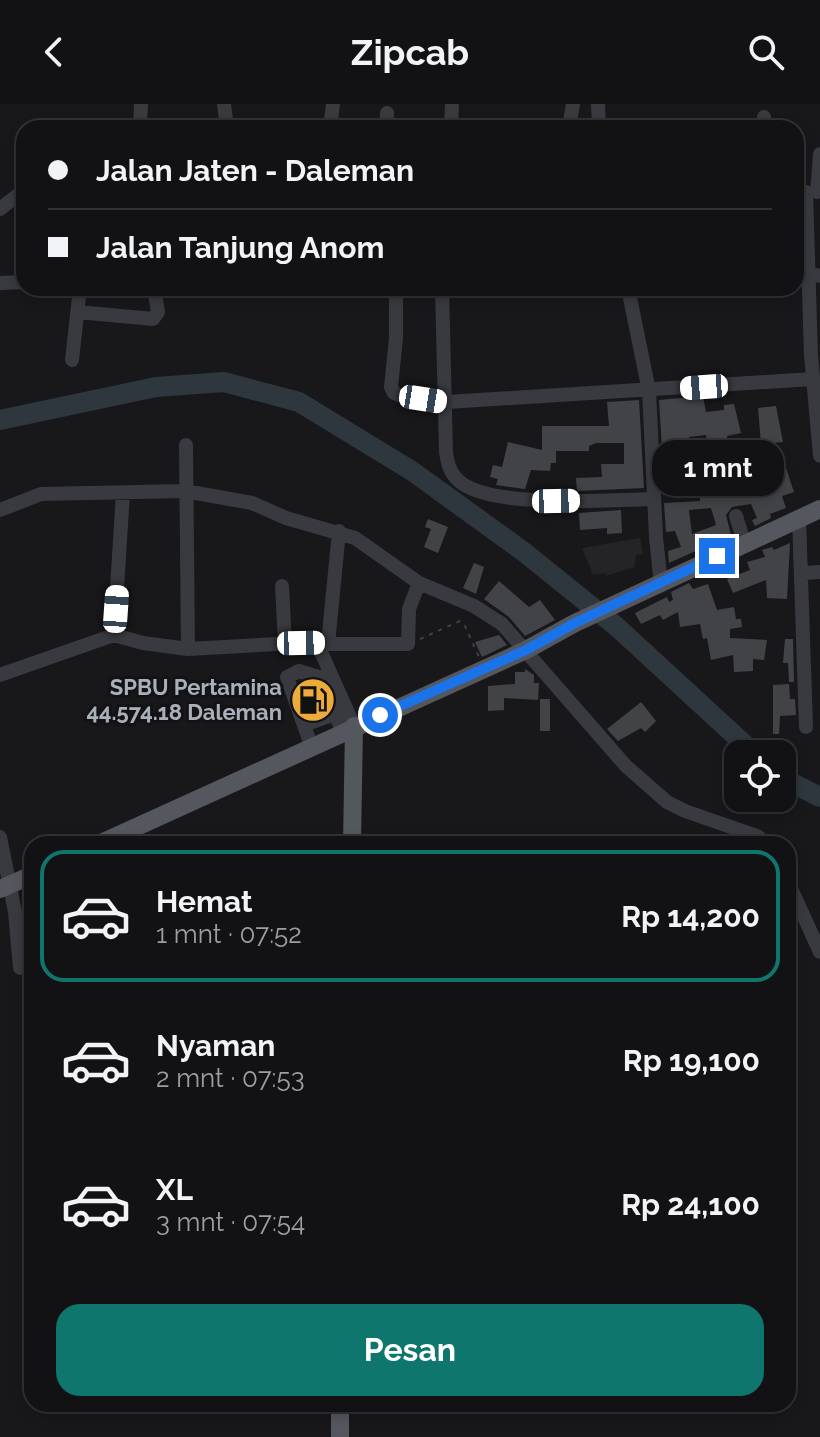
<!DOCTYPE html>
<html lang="id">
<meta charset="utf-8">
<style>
:root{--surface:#121214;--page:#1b1b1d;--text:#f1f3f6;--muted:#9c9ea0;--line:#313234;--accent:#0f766e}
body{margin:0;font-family:Raleway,sans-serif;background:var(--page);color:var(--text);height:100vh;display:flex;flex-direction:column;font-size:30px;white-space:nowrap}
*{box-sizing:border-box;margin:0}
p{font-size:26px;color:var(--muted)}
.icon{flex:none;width:44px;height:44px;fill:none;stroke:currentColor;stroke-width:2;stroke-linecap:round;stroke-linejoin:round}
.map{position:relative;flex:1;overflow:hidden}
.panel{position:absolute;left:24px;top:732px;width:772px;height:576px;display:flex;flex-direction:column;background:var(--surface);border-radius:24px;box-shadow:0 4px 12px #0003,0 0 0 2px var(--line)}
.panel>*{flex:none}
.hud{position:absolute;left:16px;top:16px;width:788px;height:176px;border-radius:24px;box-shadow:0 4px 12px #0003,0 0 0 2px var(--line);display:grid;align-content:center;height:176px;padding:0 32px;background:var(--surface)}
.buttons{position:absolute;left:724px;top:636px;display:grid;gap:16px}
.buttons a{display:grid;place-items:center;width:72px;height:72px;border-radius:16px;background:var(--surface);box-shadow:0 4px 12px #0003,0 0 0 2px var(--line);font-size:40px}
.end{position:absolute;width:36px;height:36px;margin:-18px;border:10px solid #1a73e8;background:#fff;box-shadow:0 0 0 4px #fff}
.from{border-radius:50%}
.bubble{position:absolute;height:56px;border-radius:24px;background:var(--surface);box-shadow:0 4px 12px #0003,0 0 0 2px var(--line);font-size:26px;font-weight:700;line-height:56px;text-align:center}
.car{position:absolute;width:24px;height:48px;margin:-24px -12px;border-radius:10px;box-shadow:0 0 6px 2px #0007;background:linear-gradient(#fff 24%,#345 0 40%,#fff 0 76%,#345 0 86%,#fff 0)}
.hud b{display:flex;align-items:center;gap:28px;height:76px;font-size:30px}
.hud b+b{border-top:2px solid var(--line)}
.hud i{width:20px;height:20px;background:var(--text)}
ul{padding:14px 0 0;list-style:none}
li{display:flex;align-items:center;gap:24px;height:132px;margin:0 16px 12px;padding:0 16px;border:4px solid transparent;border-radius:24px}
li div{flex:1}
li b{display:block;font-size:30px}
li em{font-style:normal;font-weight:700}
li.on{border-color:var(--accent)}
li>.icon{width:72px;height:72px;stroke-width:1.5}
.cta{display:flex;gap:16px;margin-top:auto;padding:16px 32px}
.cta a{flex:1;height:92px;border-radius:24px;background:var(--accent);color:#fff;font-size:32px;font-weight:700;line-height:92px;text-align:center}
header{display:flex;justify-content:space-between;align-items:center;height:104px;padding:0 32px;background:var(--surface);font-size:36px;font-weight:700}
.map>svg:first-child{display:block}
</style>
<header><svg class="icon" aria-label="back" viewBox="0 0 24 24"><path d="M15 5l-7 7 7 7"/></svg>Zipcab<svg class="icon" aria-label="search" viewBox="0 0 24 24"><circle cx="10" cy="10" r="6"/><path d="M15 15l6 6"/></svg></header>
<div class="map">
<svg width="820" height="1333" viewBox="0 0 820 1333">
<rect width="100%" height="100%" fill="#18181a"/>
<path fill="#242427" d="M640,434L643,450L636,451L634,463L606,472L605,469L593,471L582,444Z"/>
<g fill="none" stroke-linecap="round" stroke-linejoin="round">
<path stroke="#2e373e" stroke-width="20" d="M0,316L156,283L224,278L299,298L412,367L524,448L617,523L755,650
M782,674L820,693"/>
</g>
<path fill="#424347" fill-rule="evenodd" d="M703,292L706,308L724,306V301L734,300L741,329L727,332L728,341L708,343L706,331L689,333L691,344L671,348L670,343L662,345L659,296Z
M639,296L644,384L577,387L576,374L602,373L601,360H624V339H596L589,342V347H556V359H551L550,367L531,366L525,385L496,381L498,375L490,373L493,361L502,363L508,338L542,346V322H609L607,298Z
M776,302L783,338L761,340L758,304Z
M742,351L751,382L771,375L767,360L783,355L794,388L782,392L786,404L770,410L771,414L755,422L752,416L757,414L751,400L732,403L726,411L731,431L669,459L668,447L681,443L675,427L666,428L664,399L700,397V387L664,385L663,374L666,373L667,380L689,376L688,369L701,368L709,369L711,384L741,378L734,353ZM711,404L716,421L692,430L689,406Z
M621,406L622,429L607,430V424L580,426L579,409Z
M428,415L448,423L438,449L424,443L431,425L425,423Z
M790,439L787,495L767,494L766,476L733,489L727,475L750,466L747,458L765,453L762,446L772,443L774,446Z
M474,459L484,463L476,490L463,484Z
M499,477L529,503L540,496L555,516L525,532L509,513L484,495Z
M689,479L693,485L708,480L717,506L734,503L736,515H741L742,523L730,525V534L767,536L764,556L753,555V567L734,568L733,551L711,556L707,534L703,535L700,520L680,523L678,508L663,516L660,511L641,520L635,509L667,493L669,498L673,496L671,488Z
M499,531L507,541L482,553L475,538Z
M785,535H793L794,578H789L788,559H783Z
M525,565L534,571V579H539L538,596L504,594V606L488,607V582L515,580V568H525Z
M789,580L790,595H795L796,611L780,612L779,630H773V581Z
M540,595H550V627H540Z
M641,598L656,617L645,628L641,624L618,637L607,625Z"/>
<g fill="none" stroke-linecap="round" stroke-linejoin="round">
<path stroke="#3f4146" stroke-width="2" stroke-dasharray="4 6" stroke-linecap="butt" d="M420,535L460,517L465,522L479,553"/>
<path stroke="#393a3f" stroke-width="14" d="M224,0L227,24
M598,0L599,24
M764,13L766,24
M140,24L141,0
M330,24L333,0
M386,24L387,9
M451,24L452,0
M569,24L573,0
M806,88L811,251L820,352
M817,88L820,50
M0,105L24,86
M796,167L820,172
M0,179L24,178
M396,184V234L391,283L394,289L399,291L447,298L813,275
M442,184L446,348C448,362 451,372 463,380C498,404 609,396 653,395
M628,184L649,287L656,433L661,481
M78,208L153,215L158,208L154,184
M72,256L80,184
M186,341L188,545
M0,406L41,390L185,387L252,399L286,414L355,434L419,479L474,502L502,520L626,662L667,698L685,707L757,732L767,740
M736,412L744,438
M799,414L806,623
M803,469L820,468
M282,482L285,540
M114,531L123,389
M317,539L354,622
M328,540L339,427
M0,571L114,531L143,539L188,545L276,540H408L409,505L419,479
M322,574L342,627
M296,598L327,587
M304,621L335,610
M311,641L287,573L299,567L322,574
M0,733L15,808L20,864
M788,778L820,848"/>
<path stroke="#55575e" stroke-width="18" d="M99,740L526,546L575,519L820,405
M352,740L354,622
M0,785L32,771
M340,1333V1300"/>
</g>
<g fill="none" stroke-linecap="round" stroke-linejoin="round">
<path stroke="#1a73e8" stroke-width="10" d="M380,611L526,546L575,519L717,452"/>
</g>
<defs>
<g id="fuel-disc" transform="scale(2.3)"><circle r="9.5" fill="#edab3c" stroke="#131315"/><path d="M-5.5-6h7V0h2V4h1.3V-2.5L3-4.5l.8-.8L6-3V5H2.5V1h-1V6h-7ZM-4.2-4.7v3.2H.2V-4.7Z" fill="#111"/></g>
</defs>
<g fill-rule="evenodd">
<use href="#fuel-disc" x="313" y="596"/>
</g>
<g text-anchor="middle" stroke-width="6" stroke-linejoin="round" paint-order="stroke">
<g font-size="22" font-weight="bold" fill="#aab0b9" stroke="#131315" text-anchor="end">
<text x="282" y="591">SPBU Pertamina<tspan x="282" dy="25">44.574.18 Daleman</tspan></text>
</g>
</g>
</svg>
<div class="buttons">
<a><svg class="icon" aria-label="locate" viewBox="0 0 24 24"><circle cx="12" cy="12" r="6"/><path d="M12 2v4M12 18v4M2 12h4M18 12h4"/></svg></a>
</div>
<i class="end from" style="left:380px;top:611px"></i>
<i class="end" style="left:717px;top:452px"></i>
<div class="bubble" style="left:652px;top:336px;width:132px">1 mnt</div>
<i class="car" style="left:704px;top:283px;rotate:266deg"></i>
<i class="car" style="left:423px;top:295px;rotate:99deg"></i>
<i class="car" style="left:556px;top:397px;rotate:89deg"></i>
<i class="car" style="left:116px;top:505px;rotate:4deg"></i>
<i class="car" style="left:301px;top:539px;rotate:89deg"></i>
<div class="hud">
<b><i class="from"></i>Jalan Jaten - Daleman</b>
<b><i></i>Jalan Tanjung Anom</b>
</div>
<section class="panel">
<ul>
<li class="on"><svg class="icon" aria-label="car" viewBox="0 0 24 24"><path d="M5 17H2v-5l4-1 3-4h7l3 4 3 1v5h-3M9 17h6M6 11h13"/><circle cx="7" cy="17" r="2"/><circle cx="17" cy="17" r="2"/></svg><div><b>Hemat</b><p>1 mnt · 07:52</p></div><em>Rp 14,200</em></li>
<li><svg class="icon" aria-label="car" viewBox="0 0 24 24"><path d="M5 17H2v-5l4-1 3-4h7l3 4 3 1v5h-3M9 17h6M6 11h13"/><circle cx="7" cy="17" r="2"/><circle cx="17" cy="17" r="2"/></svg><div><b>Nyaman</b><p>2 mnt · 07:53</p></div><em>Rp 19,100</em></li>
<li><svg class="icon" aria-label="car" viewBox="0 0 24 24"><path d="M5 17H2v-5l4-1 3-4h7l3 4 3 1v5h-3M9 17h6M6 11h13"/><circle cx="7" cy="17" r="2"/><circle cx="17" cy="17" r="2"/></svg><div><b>XL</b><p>3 mnt · 07:54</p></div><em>Rp 24,100</em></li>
</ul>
<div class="cta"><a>Pesan</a></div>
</section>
</div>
